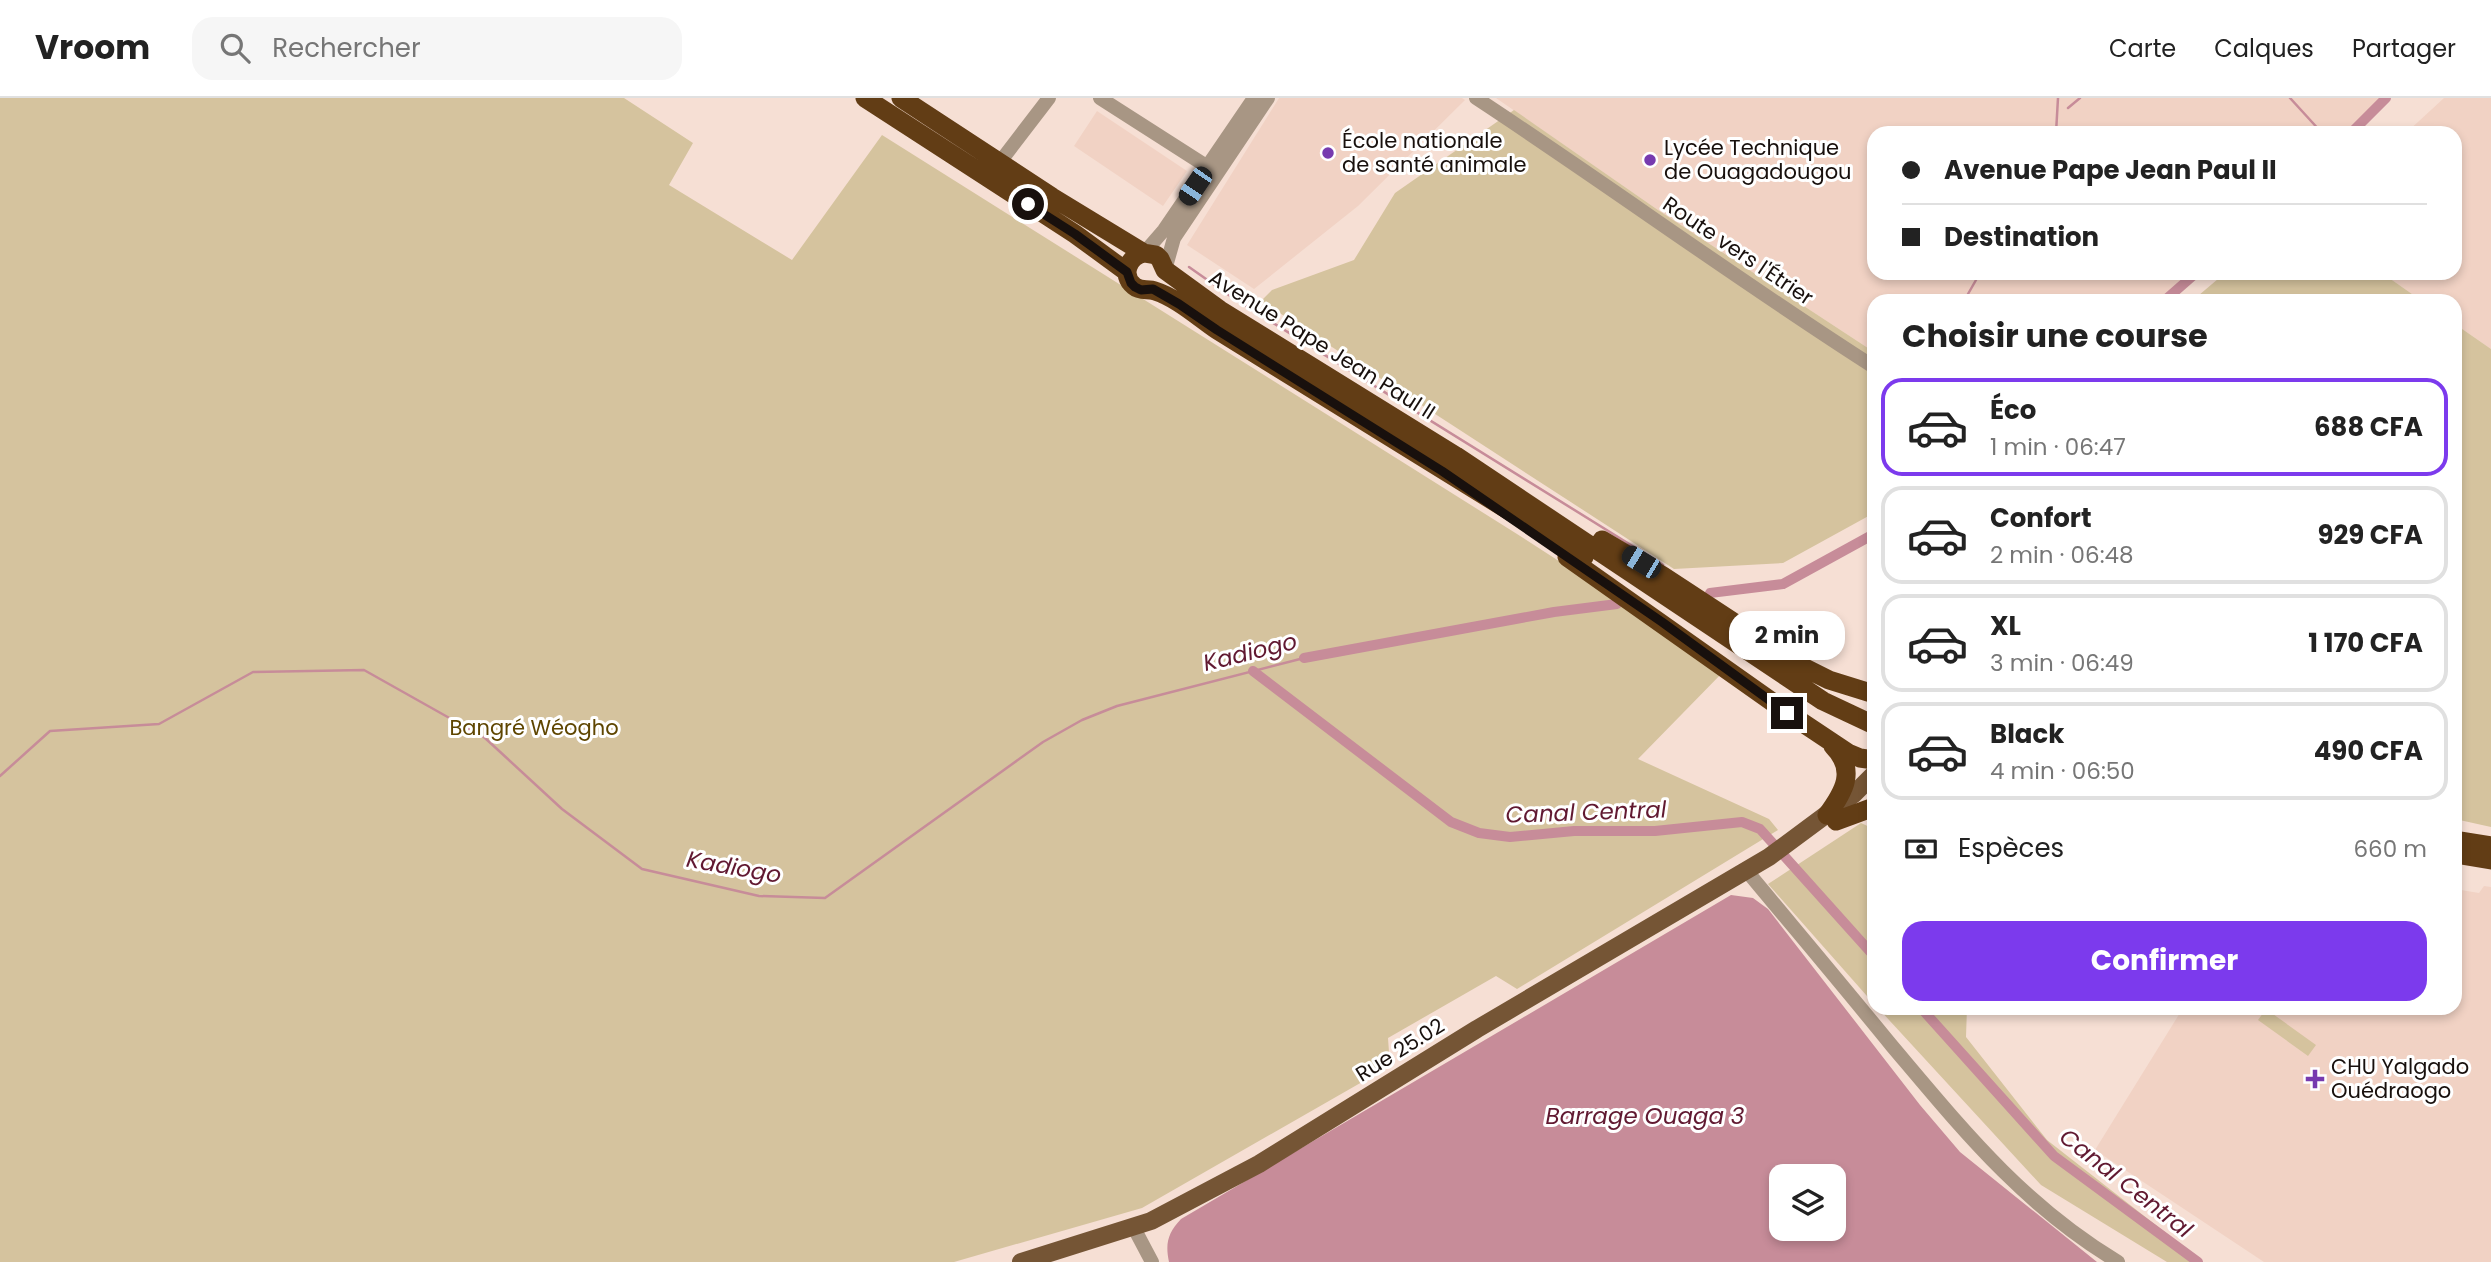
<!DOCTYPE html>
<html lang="fr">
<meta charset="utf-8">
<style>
:root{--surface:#fff;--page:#f6f6f6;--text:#222;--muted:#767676;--line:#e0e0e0;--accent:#7c3aed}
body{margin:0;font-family:Poppins,sans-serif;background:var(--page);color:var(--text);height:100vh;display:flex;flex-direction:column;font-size:26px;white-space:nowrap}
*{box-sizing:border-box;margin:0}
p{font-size:23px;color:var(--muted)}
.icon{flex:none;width:38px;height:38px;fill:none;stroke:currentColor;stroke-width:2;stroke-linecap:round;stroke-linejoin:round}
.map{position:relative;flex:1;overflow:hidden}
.sheet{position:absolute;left:1867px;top:196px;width:595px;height:721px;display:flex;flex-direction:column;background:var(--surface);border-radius:21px;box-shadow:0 4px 10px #0003}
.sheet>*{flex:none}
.guide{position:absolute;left:1867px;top:28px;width:595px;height:154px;border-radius:21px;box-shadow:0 4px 10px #0003;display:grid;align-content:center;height:154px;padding:0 35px;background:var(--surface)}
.buttons{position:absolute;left:1769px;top:1066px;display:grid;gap:14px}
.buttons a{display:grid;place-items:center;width:77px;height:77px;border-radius:14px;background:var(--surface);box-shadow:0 4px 10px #0003;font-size:35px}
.end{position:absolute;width:32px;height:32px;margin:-16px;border:9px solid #18100d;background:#fff;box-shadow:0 0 0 4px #fff}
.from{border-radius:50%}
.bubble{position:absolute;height:49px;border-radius:21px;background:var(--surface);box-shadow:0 4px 10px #0003;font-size:23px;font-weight:700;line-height:49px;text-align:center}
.car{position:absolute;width:21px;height:42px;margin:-21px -10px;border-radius:9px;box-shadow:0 0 5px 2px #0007;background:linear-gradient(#222 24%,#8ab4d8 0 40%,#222 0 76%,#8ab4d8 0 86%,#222 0)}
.guide b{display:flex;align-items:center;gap:24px;height:66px;font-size:26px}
.guide b+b{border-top:2px solid var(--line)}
.guide i{width:18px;height:18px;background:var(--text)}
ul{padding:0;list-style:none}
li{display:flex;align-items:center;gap:21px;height:98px;margin:0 14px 10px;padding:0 21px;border:4px solid var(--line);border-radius:21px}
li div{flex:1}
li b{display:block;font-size:26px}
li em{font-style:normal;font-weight:700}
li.selected{border-color:var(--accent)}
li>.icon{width:63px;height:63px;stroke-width:1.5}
h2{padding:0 35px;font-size:32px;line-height:84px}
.pay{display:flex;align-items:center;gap:18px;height:77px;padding:0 35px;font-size:26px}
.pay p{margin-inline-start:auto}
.cta{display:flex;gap:14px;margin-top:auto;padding:14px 35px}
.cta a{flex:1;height:80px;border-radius:21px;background:var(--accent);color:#fff;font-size:28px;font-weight:700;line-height:80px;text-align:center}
header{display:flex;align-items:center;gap:42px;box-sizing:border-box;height:98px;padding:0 35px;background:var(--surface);border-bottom:2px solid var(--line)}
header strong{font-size:33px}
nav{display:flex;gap:38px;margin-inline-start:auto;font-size:24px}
.search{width:490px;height:63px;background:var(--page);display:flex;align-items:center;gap:18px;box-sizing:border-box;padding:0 24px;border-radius:21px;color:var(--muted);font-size:26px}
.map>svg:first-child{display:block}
</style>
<header>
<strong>Vroom</strong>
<div class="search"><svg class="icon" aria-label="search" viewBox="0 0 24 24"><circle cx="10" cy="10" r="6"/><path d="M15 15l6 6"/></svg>Rechercher</div>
<nav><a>Carte</a><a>Calques</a><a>Partager</a></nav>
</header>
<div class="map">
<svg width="2491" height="1164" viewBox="0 0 2491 1164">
<rect width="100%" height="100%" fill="#f6dfd4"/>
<path fill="#f1d2c4" d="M1279,0H1462L1465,2L1358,108L1254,191L1187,147Z
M1496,0H2386L2351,35H1874V175H2196L2164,203H1874V254L1658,112Z
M2444,0H2491V251L2455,226V203H2422L2382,175H2455V35H2406Z
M1097,13L1187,73L1163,108L1074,48Z
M2484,788L2491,789V1164H2264L2095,1052L2183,910H2455V791L2479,795Z"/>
<path fill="#d5c39e" d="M0,0H624L693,45L669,87L792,162L882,37L1517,436L1726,571L1638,661L1769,721L1778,732L1517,891L1496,878L1388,940L1390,968L1142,1110L954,1164H0Z
M1514,12L1658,112L1874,254V415L1783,465L1674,471L1261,203L1272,192L1354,162L1395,95Z
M2225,175H2382L2422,203H2192Z
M2455,226L2491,251V729L2455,721Z
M1861,725L1874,731V906L1768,786Z
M1878,910H1967L1966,939L2047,1042L2203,1164H2167L2041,1087Z
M2266,911L2316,947L2308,958L2258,922Z"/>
<path fill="#c78c99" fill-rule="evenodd" d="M1731,797L1753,800L1768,811L1920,1007L1960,1054L2097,1164H1169C1165,1145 1168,1135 1181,1121ZM1782,1078H1834V1130H1782Z"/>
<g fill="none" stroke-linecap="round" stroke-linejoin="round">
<path stroke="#c78c99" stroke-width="2.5" d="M2290,0L2322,35
M2068,10L2080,0
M2056,35L2058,0
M1189,169L1233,200L1663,467
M1964,203L1980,175
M0,678L50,633L159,626L253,574L364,572L485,640L562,711L642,771L759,798L825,800L1043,644L1082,622L1117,608L1304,560"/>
<path stroke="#c78c99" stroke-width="10" d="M2351,35L2386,0
M2164,203L2196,175
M1710,495L1783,486L1874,436
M1304,560L1554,514L1617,506
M1253,573L1451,724L1479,735L1510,739L1574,733H1655L1742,724L1760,731L1874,858
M1921,910L2054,1058L2198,1164"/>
<path stroke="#a89684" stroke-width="14" d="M1100,0L1214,73
M1476,0C1610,88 1739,183 1874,269
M1000,64L1049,0
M1144,155L1164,132L1254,0
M1165,172L1174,140L1268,0
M1746,772C1795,831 1844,889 1892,948C1963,1032 2022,1106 2118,1164
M1134,1130L1152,1164"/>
<path stroke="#755535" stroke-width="18" d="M1021,1164L1151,1123L1259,1066L1477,931L1769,759L1854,696L1874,676"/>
<path stroke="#623d15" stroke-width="19" d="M865,0L1075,136L1127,174
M901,0L1052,99L1144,155L1156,157L1160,161L1165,172L1220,212L1456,358L1823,603L1874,627
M1144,155C1129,158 1120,177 1134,188C1141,194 1148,190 1155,193C1177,200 1198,219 1217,232L1584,459
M1602,442L1663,478L1799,567L1829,582L1874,596
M1567,459L1788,615L1848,655L1860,660L1874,662
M1827,717C1844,694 1857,672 1833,648
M1836,723L1874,709
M2455,742L2491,748
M2455,756L2491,762"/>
</g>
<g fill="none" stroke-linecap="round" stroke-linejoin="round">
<path stroke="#18100d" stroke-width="9" d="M1028,106L1075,136L1127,174L1131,185L1135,189L1141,192L1153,191L1179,206L1217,232L1442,373L1662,524L1787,615"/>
</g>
<g fill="#773aaf" stroke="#fff" stroke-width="2.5">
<circle cx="1328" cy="55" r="7"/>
<circle cx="1650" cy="62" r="7"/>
<path d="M2311.5 970.5h7v7h7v7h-7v7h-7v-7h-7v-7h7z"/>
</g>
<g text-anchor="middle" stroke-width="6" stroke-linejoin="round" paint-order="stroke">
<g font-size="21" fill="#18100d" stroke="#fff" text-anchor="start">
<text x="1342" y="50">École nationale<tspan x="1342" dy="24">de santé animale</tspan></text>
<text x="1664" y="57">Lycée Technique<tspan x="1664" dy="24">de Ouagadougou</tspan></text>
<text x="2331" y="976">CHU Yalgado<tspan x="2331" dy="24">Ouédraogo</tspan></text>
</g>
<g font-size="21" fill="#18100d" stroke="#fff">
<text transform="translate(1738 153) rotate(34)" y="7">Route vers l'Étrier</text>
<text transform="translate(1322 247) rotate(32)" y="7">Avenue Pape Jean Paul II</text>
<text transform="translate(1400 952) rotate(-32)" y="7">Rue 25.02</text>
</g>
<g font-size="21" fill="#5f4601" stroke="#fff">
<text x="534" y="637">Bangré Wéogho</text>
</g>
<g font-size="23" font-style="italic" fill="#611931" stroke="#fff">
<text transform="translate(1250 554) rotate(-14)" y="8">Kadiogo</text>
<text transform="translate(1586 714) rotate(-2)" y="8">Canal Central</text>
<text transform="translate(734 769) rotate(10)" y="8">Kadiogo</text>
<text x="1645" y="1026">Barrage Ouaga 3</text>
<text transform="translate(2126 1085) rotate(38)" y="8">Canal Central</text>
</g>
</g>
</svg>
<div class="buttons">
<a><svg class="icon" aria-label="layers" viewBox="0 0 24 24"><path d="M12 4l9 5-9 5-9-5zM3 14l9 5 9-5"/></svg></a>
</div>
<i class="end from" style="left:1028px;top:106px"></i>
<i class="end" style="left:1787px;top:615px"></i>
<div class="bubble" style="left:1729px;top:513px;width:116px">2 min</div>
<i class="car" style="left:1195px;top:88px;rotate:214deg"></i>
<i class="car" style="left:1641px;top:464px;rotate:301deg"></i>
<div class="guide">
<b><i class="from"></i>Avenue Pape Jean Paul II</b>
<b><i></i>Destination</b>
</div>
<section class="sheet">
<h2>Choisir une course</h2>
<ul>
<li class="selected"><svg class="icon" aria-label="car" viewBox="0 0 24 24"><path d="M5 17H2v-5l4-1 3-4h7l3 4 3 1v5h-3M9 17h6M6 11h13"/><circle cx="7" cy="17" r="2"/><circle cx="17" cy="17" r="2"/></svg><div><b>Éco</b><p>1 min · 06:47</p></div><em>688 CFA</em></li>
<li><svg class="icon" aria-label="car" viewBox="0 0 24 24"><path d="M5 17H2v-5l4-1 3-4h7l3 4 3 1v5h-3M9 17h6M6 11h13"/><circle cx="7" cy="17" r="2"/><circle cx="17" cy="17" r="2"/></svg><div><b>Confort</b><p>2 min · 06:48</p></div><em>929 CFA</em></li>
<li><svg class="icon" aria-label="car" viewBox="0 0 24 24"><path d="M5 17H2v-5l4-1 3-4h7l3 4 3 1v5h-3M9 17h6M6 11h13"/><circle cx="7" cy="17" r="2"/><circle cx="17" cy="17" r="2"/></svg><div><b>XL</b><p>3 min · 06:49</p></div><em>1 170 CFA</em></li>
<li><svg class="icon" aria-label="car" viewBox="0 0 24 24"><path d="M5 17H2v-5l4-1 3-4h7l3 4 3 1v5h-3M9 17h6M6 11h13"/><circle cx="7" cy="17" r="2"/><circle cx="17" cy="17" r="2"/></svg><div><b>Black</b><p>4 min · 06:50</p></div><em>490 CFA</em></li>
</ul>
<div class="pay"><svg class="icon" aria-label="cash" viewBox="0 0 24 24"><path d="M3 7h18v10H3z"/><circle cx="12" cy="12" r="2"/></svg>Espèces<p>660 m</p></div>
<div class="cta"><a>Confirmer</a></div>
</section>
</div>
